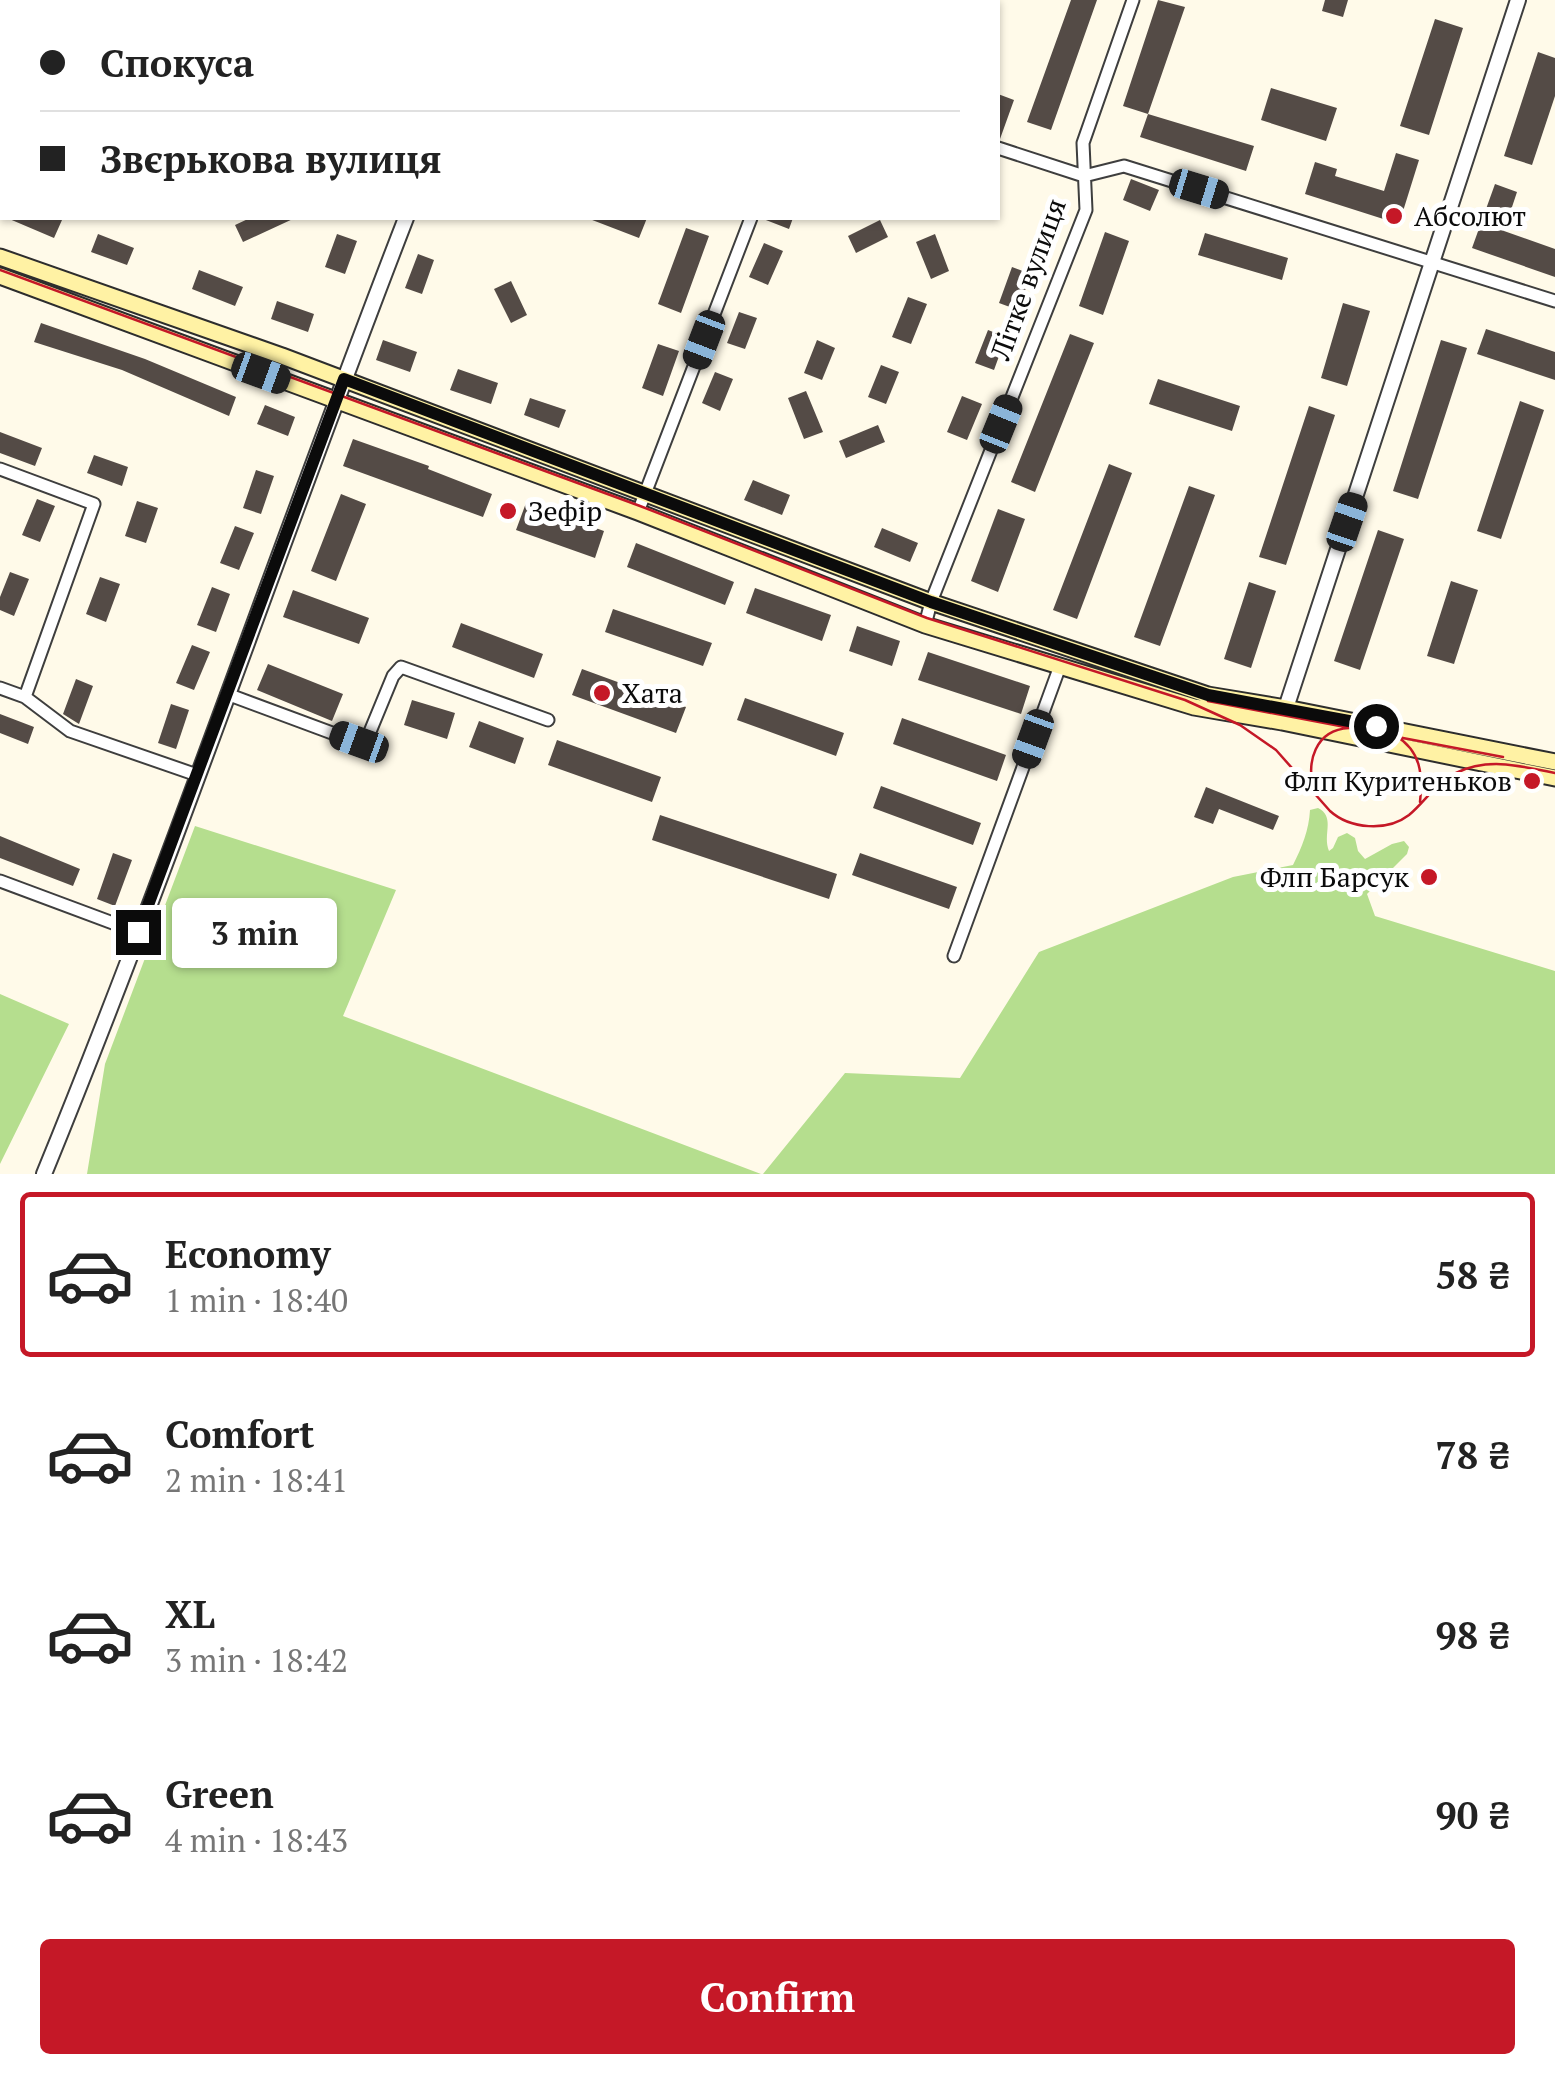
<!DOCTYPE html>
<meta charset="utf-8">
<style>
:root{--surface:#fff;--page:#f2f2f2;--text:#222;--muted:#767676;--line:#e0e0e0;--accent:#c51827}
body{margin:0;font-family:"PT Serif",serif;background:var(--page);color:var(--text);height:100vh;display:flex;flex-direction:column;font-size:38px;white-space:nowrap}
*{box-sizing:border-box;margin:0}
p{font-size:32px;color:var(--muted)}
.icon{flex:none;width:55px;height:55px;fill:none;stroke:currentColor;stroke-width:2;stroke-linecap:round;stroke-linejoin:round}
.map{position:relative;height:1174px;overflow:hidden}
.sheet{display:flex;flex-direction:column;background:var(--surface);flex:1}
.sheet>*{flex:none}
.guide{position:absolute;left:0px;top:0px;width:1000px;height:220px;box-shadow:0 2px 8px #0004;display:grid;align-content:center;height:220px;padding:0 40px;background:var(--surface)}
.end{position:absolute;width:45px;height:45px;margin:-22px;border:12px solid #0b0b0b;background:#fff;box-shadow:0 0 0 5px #fff}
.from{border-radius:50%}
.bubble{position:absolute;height:70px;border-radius:10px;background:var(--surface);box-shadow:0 2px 8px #0004;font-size:32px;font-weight:800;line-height:70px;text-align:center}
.car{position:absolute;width:30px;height:60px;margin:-30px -15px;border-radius:12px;box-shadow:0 0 8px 2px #0007;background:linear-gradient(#222 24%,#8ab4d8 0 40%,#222 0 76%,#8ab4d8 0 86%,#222 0)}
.guide b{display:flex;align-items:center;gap:35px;height:95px;font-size:38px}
.guide b+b{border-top:2px solid var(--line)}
.guide i{width:25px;height:25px;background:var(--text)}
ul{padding:18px 0 0;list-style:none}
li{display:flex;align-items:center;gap:30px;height:165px;margin:0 20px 15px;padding:0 20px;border:5px solid transparent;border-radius:10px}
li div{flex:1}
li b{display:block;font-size:38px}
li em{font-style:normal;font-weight:800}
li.on{border-color:var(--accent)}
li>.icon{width:90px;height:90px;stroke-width:1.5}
.action{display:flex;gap:20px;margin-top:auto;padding:20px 40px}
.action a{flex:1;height:115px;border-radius:10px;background:var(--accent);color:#fff;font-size:40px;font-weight:800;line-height:115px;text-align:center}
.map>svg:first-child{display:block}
</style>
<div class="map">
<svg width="1555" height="1174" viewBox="0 0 1555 1174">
<rect width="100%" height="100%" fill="#fffae9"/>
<path fill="#d1ecb0" d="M0,0H46V2H2V136L0,144Z"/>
<path fill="#b5de8e" d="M1318,808C1336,817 1322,835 1329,851L1333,848L1338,837L1347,833L1355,838L1358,851L1365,859L1392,844L1404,841L1409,847L1407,854L1367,894L1375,916L1555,971V1174H763L845,1073L960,1078L1039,952L1233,877L1293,865C1302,847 1309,830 1310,810Z
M195,826L396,890L343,1016L761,1174H87L105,1064Z
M0,994L69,1024L0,1164Z"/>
<path fill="#544b46" d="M1071,0H1097L1051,130L1027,122Z
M1158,0L1185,7L1148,114L1123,106Z
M1325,0H1348L1343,17L1322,11Z
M1435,19L1463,28L1429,135L1400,126Z
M1538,52L1555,58V96L1532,165L1504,156Z
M1271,88L1337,108L1326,141L1261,120Z
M998,94L1014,100L1000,139H998Z
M1148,114L1254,146L1246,171L1140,137Z
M1396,153L1419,160L1399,224L1305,194L1315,162L1337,169L1335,176L1384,191Z
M1131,179L1159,190L1150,211L1123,200Z
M1495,184L1517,192L1504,231L1555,249V277L1472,248Z
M7,218H55L62,220L54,238Z
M250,218H295L243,242L235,225Z
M587,218H647L639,238Z
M761,218H793L789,229Z
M880,220L888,237L856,253L848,236Z
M686,228L709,236L681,313L658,304Z
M1105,232L1129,241L1103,315L1079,306Z
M1205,233L1288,258L1282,280L1198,255Z
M98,234L134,248L127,265L91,252Z
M337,234L357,241L345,274L325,267Z
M935,234L949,271L931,279L916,242Z
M764,243L783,251L768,285L749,277Z
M418,254L434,260L422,294L405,288Z
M1012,267L1031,274L1018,310L999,303Z
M199,270L243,287L235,306L192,289Z
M511,281L527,315L511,323L494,289Z
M908,297L927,304L911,344L892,337Z
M277,301L314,314L308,332L271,319Z
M1343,303L1370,311L1347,386L1321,378Z
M739,312L757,318L745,349L727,343Z
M41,323L145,359L236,397L229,416L122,370L34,342Z
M1486,329L1555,352V380L1477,354Z
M988,330L1006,337L994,370L975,363Z
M1070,334L1094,343L1035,492L1011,482Z
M383,340L417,352L410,372L376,360Z
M817,340L835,348L822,380L804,373Z
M1441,340L1467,348L1418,499L1393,491Z
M658,344L679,351L663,396L642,388Z
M881,365L899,372L886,404L868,397Z
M458,369L498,383L491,404L450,390Z
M715,372L733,379L720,411L702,403Z
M1158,379L1240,406L1232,431L1149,404Z
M806,391L823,432L804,439L788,398Z
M962,396L982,404L967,440L947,432Z
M530,398L566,410L559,428L524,415Z
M1520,401L1544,410L1501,539L1477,531Z
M265,405L295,417L288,436L257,424Z
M1309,406L1335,415L1286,565L1259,557Z
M878,425L885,442L846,458L839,441Z
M0,432L42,448L35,466L0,453Z
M353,439L429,466L428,469L492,494L483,517L343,466Z
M94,455L128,467L122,486L87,473Z
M1109,464L1132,473L1077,619L1053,610Z
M256,470L274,476L261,514L243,508Z
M753,480L790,495L782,515L744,500Z
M1189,486L1215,495L1160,646L1134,637Z
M341,494L366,504L336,581L311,571Z
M37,499L55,506L40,542L22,535Z
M137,501L158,508L146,543L125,536Z
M526,503L604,531L595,558L516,530Z
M998,509L1025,519L998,592L971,581Z
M235,526L254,533L239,570L220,563Z
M882,528L918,543L910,562L874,547Z
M1378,530L1404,539L1360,670L1334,661Z
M636,543L734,582L725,605L627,567Z
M10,572L29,579L14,616L0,610V597Z
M100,577L120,584L106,622L86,614Z
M1451,581L1478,590L1454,664L1427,656Z
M1249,582L1276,591L1251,668L1224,659Z
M212,587L230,594L216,632L197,625Z
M755,588L831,615L822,641L746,613Z
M293,590L369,618L359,644L283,617Z
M613,609L712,643L703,666L605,632Z
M461,623L543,654L534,678L452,647Z
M857,626L900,641L892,666L849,651Z
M192,645L210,652L194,690L176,683Z
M928,652L1030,686L1021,714L918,680Z
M268,664L343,694L332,721L257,690Z
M582,669L686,707L676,733L572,695Z
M76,679L93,686L79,724L63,714Z
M745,698L844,733L836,756L737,720Z
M412,700L455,713L447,739L404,725Z
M171,704L189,710L176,749L158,743Z
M0,714L34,727L28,744L0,733Z
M902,718L1006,755L997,781L893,744Z
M479,721L524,738L515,764L469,747Z
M557,740L661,777L652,802L548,765Z
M881,786L981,823L973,845L873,808Z
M1206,787L1279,816L1273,830L1219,809L1213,824L1194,817Z
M660,815L837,874L829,899L652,840Z
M0,836L80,869L73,886L0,858Z
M113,853L132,860L115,906L97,899Z
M860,853L957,887L949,909L852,875Z"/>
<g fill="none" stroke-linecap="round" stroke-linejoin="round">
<g stroke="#3e3e3e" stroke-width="15">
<path id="minor" d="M551,0L558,2
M53,2L54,0
M831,2L832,0
M998,148L1084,176L1124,166L1555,301
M0,177L2,169
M0,469L94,504L25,697
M638,512L751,218
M925,625L931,602L1086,210L1083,143L1133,0
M0,688L25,697L70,731L197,775
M227,694L359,743L367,739L393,676L401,667L548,720
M0,881L137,932
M954,956L1060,666"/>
</g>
<g stroke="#3e3e3e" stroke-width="18">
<path id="tertiary" d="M483,2L484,0
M1283,717L1518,0
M44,1174C173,859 283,535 406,218"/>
</g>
<g stroke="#2d2d2d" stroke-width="19">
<path id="secondary" d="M0,257L282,356L931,602L1208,695L1286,708L1555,762
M0,276L638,512L925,625L1194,707L1282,722L1555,778"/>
</g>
<use href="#minor" stroke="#fff" stroke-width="11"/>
<use href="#tertiary" stroke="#fff" stroke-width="14"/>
<use href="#secondary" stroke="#fff2a4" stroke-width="15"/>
<path stroke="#c51827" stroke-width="2.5" d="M0,270L640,506L927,618L1185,700L1240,725L1276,750L1330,811C1350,829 1387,832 1409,815C1426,801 1435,783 1456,773C1488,757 1521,766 1555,773
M1208,701L1503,757
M1396,736C1421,751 1423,775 1420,802
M1314,790C1306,762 1315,730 1349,728"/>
</g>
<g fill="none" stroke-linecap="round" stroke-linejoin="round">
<path stroke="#0b0b0b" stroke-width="12" d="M138,932L344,379L931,602L1208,695L1376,726"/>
</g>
<g fill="#c51827" stroke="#fff" stroke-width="4">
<circle cx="1394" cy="216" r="10"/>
<circle cx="508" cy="511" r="10"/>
<circle cx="602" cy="693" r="10"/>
<circle cx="1532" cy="781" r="10"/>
<circle cx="1429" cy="877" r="10"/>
</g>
<g text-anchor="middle" stroke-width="10" stroke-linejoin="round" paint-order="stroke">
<g font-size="28" fill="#0b0b0b" stroke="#fff" text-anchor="start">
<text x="1414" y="226">Абсолют</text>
<text x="528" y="521">Зефір</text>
<text x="622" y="703">Хата</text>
<text x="1512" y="791" text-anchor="end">Флп Куритеньков</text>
<text x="1409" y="887" text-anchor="end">Флп Барсук</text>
</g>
<g font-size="28" fill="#0b0b0b" stroke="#fff">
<text transform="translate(1028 279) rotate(-70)" y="10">Літке вулиця</text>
</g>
</g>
</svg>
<i class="end from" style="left:1376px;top:726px"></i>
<i class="end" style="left:138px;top:932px"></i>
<div class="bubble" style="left:172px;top:898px;width:165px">3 min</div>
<i class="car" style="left:1199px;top:189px;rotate:107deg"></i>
<i class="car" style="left:704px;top:340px;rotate:201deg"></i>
<i class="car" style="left:261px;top:373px;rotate:110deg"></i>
<i class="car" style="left:1001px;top:424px;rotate:22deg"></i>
<i class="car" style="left:1347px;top:522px;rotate:19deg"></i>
<i class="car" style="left:1033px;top:739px;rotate:200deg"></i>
<i class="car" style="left:359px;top:742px;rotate:290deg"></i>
<div class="guide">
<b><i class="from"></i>Спокуса</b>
<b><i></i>Звєрькова вулиця</b>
</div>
</div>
<section class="sheet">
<ul>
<li class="on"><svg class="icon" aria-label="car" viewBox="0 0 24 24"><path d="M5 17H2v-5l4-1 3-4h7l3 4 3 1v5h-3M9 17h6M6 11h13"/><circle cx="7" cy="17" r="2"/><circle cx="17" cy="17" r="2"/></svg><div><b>Economy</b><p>1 min · 18:40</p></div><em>58 ₴</em></li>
<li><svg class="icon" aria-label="car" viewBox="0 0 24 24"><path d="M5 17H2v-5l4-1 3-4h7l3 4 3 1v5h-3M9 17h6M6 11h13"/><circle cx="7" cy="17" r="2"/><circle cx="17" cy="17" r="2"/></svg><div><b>Comfort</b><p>2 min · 18:41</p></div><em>78 ₴</em></li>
<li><svg class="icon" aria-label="car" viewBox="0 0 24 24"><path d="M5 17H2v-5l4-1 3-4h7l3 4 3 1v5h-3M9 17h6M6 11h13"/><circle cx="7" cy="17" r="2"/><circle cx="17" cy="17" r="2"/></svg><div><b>XL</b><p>3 min · 18:42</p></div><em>98 ₴</em></li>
<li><svg class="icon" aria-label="car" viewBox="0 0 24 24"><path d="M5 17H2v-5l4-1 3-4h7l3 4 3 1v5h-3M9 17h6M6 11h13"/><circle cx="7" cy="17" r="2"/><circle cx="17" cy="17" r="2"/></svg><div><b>Green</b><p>4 min · 18:43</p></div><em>90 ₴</em></li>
</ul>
<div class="action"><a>Confirm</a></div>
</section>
